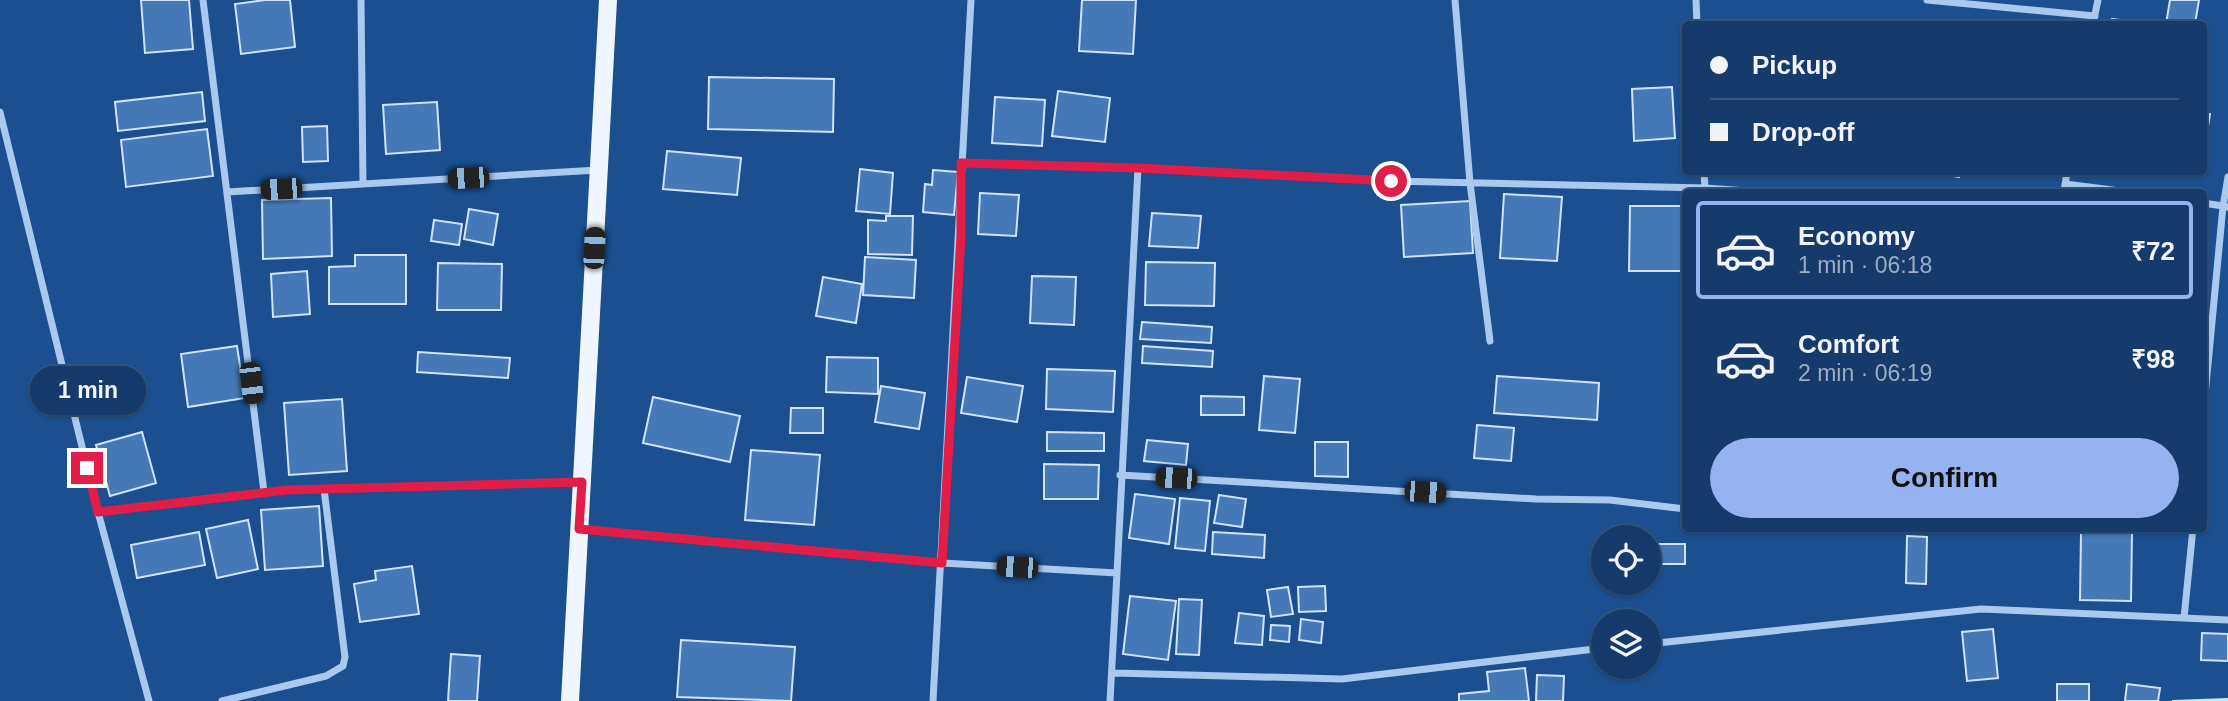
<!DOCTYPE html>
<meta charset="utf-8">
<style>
:root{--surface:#143b6b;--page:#214673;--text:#f1f3f6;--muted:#9dadc1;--line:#33557e;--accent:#95b2f1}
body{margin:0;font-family:Helvetica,sans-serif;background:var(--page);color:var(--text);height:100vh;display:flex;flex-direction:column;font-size:26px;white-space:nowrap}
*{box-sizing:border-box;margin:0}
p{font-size:23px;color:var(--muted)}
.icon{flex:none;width:38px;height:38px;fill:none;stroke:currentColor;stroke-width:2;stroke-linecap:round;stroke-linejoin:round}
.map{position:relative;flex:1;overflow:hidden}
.panel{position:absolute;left:1682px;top:189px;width:525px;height:343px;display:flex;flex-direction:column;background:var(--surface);border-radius:7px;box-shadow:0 2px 5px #0004,0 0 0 2px var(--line)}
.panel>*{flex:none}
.guide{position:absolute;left:1682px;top:21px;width:525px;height:154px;border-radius:7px;box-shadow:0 2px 5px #0004,0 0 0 2px var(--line);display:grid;align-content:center;height:154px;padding:0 28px;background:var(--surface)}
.fabs{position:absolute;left:1591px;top:525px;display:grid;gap:14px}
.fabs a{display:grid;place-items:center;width:70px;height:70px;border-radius:50%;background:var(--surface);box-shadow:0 2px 5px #0004,0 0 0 2px var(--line);font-size:35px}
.end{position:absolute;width:32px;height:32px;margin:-16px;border:9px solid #e11d48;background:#fff;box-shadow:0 0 0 4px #fff}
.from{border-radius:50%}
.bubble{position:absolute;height:49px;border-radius:24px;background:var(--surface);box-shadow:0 2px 5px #0004,0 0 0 2px var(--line);font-size:23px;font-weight:600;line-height:49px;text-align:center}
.car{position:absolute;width:21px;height:42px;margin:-21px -10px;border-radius:9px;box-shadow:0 0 5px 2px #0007;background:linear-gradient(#222 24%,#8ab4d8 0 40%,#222 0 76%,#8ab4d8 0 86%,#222 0)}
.guide b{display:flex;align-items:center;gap:24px;height:66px;font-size:26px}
.guide b+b{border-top:2px solid var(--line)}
.guide i{width:18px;height:18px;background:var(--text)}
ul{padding:12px 0 0;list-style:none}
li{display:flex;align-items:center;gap:21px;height:98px;margin:0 14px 10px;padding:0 14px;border:4px solid transparent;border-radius:7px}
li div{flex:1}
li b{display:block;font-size:26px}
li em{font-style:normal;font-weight:600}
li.selected{border-color:var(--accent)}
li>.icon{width:63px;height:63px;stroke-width:1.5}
.primary-button{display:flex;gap:14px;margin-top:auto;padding:14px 28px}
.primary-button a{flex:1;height:80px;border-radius:42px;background:var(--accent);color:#111;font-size:28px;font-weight:600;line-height:80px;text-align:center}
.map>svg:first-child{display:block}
</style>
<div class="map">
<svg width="2228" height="701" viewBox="0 0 2228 701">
<rect width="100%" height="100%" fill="#1b4f8f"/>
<path fill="#4478b7" stroke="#cfe3fa" stroke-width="2" d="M141,0H189L193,49L145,53Z
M265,0H290L295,47L241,54L235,4Z
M1082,0H1136L1133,54L1079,51Z
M2170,0H2199L2195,24H2166Z
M2112,19L2155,24H2111Z
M709,77L834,79L833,132L708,129Z
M1672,87L1675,138L1634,141L1632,89Z
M1058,91L1110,98L1105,142L1052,136Z
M202,92L205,121L118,131L115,102Z
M995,97L1045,100L1042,146L992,143Z
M437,102L440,150L386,154L383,105Z
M2203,113L2210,114L2205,145H2203Z
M327,126L328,161L303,162L302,127Z
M207,129L213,176L126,187L121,140Z
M667,151L741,158L737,195L663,189Z
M860,169L893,173L890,214L856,211Z
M933,170L958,172L954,215L923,212L925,184L932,185Z
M1932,172H1960L1959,177Z
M980,193L1019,195L1016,236L978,234Z
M1504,194L1562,197L1557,261L1500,258Z
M331,198L332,256L263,259L262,200Z
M1470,201L1473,253L1404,257L1401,205Z
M1630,206H1685V271H1629Z
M469,209L498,214L493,245L464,239Z
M1152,213L1201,216L1198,248L1149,246Z
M886,216H913L912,255L868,254V220L886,221Z
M434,220L462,224L459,245L431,241Z
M355,255H406V304H329V267L355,266Z
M865,257L916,260L914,298L863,295Z
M1146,262L1215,263L1214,306L1145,305Z
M438,263L502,264L501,310H437Z
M307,271L310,314L273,317L271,274Z
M1032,276L1076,277L1074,325L1030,323Z
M823,277L862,284L856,323L816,316Z
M1142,322L1212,327L1211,343L1140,339Z
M237,346L245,398L188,407L181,354Z
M1143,346L1213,351L1212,367L1142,363Z
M418,352L510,358L508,378L417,372Z
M827,357L878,358V394L826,392Z
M1047,369L1115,371L1113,412L1046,409Z
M1264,376L1300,379L1295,433L1259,430Z
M1497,376L1599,383L1597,420L1494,413Z
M967,377L1023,386L1017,422L961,413Z
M881,386L925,393L919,429L875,422Z
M1201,396L1244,397V415H1201Z
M653,397L740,416L730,462L643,443Z
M342,399L347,471L289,475L284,403Z
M791,408H823V433H790Z
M1477,425L1514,428L1511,461L1474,458Z
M142,432L156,483L110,496L96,445Z
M1047,432L1104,433V451H1047Z
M1147,440L1188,444L1186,465L1144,461Z
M1315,442H1348V477L1315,476Z
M751,450L820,455L814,525L745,520Z
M1044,464L1099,465L1098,499H1044Z
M1135,494L1175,499L1169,544L1129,538Z
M1219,495L1246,499L1242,527L1214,523Z
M1180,498L1210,501L1205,551L1175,548Z
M319,506L323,566L265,570L261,510Z
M248,520L258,569L217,578L206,529Z
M199,532L205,565L137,578L131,545Z
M1213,532L1265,535L1264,558L1212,554Z
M2081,533H2132L2131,601L2080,600Z
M1907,536L1927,537L1926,584L1906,583Z
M1657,544H1685V564H1657Z
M412,566L419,614L360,622L354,584L376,580L375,571Z
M1325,586L1326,611L1299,612L1298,587Z
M1288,587L1293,614L1271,617L1267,590Z
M1130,596L1176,601L1168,660L1123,654Z
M1179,599L1202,600L1199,655L1176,654Z
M1239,613L1264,616L1262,645L1235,643Z
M1301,619L1323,622L1321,643L1299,640Z
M1271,625L1290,626L1289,642L1270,640Z
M1993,629L1998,678L1967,681L1962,632Z
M2202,633L2228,634V661L2201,660Z
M681,640L795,647L791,701L677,697Z
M451,654L480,656L477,701H448Z
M1525,668L1529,701H1459V694L1489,691L1487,672Z
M1537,675L1564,676L1563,701H1536Z
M2057,684H2089V701H2057Z
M2127,684L2160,688L2158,701H2125Z
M2228,699V701H2172Z"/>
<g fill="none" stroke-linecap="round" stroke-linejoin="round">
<path stroke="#a9c9ee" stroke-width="7" d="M203,0L264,492
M361,0L363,184
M1455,0L1470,183L1490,341
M1696,0L1697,24
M1927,0L2095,16
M2093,24L2098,0
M0,112L98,512L149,701
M961,163L1138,168
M1704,172L1705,188L1762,192
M2065,184L2128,192
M227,192L598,170
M2064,192L2067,172
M2203,203L2223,206L2228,177
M2203,417L2223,206L2228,207
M1120,475L1536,499L1610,500L1685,509
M98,512L287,490L582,482
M580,529L942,563L1117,573L1138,168L1391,181L1705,188
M2184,618L2193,528
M1648,644L1981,609L2228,620
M1114,673L1342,679L1603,648
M222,701L326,676L343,666L345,657L324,489
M933,701L971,0
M1110,701L1117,573"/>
<path stroke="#f0f6ff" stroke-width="18" d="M570,701L608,0"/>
</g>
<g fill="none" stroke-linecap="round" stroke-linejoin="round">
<path stroke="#e11d48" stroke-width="9" d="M87,468L98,512L287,490L582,482L579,529L942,563L961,236V163L1138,168L1391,181"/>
</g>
</svg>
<div class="fabs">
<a><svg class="icon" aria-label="locate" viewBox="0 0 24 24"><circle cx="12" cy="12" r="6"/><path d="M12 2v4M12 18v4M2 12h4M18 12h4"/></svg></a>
<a><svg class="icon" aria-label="layers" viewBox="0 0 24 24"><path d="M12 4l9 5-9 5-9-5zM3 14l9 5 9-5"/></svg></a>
</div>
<i class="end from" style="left:1391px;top:181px"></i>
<i class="end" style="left:87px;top:468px"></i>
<div class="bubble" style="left:30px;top:366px;width:116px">1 min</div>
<i class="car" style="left:468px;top:178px;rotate:267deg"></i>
<i class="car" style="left:281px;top:189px;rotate:267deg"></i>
<i class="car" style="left:594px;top:248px;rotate:3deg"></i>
<i class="car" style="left:251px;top:383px;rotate:173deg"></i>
<i class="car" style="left:1176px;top:478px;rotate:273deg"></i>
<i class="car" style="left:1425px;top:492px;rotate:94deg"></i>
<i class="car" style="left:1017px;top:567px;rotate:273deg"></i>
<div class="guide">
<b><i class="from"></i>Pickup</b>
<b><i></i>Drop-off</b>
</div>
<section class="panel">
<ul>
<li class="selected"><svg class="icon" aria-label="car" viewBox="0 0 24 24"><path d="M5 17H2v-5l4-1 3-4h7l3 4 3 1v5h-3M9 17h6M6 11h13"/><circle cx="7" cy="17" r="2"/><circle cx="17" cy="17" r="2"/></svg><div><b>Economy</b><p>1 min · 06:18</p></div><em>₹72</em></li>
<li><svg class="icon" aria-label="car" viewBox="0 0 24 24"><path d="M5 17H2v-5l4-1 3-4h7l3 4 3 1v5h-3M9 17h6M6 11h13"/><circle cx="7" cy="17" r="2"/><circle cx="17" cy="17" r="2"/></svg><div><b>Comfort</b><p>2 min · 06:19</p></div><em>₹98</em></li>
</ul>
<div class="primary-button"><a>Confirm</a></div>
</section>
</div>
